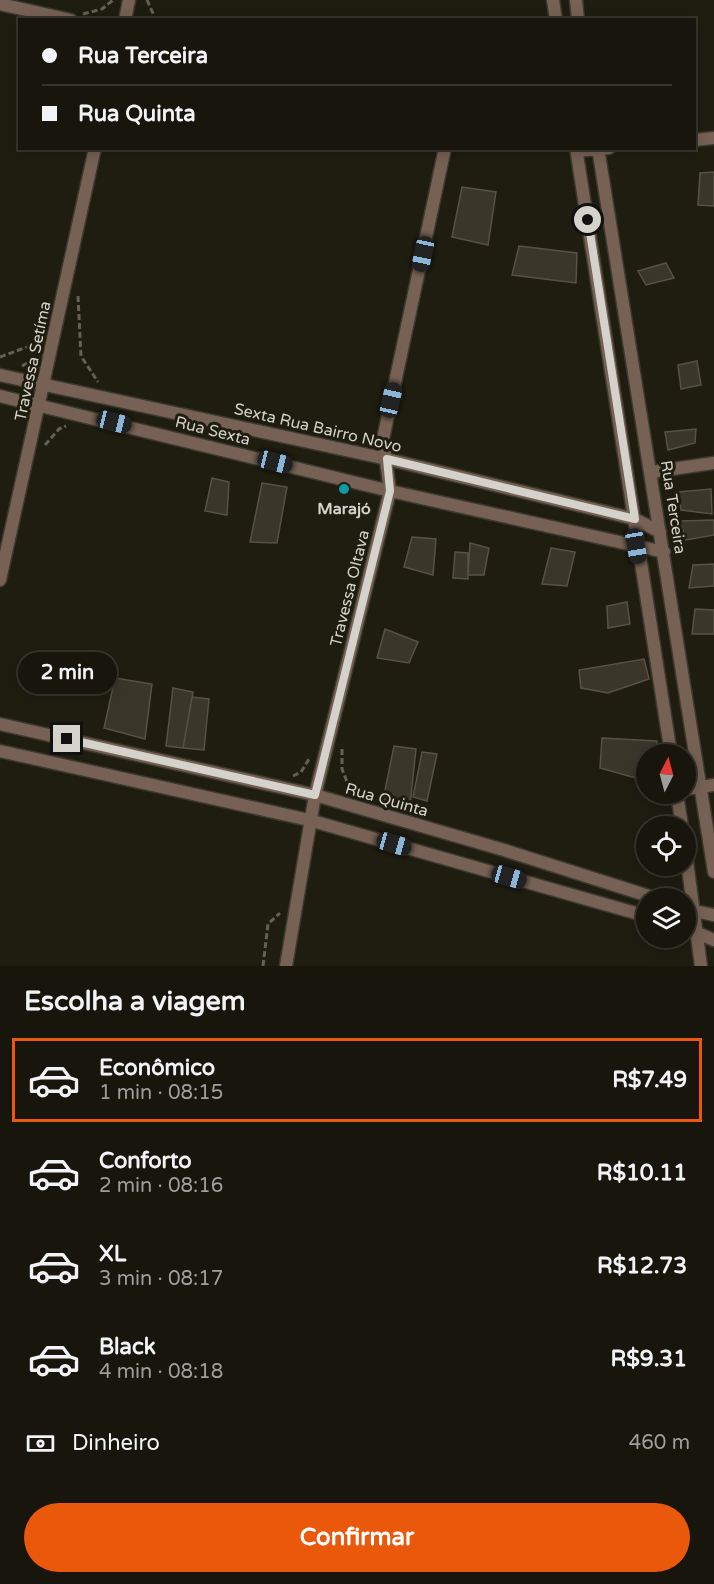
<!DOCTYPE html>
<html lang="pt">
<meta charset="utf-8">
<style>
:root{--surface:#17150c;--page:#201e15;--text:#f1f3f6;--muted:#9e9f9d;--line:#36342d;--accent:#ea580c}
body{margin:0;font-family:"Varela Round",sans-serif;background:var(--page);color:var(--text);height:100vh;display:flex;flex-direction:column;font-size:22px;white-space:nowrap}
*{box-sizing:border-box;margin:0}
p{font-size:20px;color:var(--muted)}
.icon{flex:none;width:33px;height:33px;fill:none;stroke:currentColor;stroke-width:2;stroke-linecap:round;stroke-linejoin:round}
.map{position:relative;height:966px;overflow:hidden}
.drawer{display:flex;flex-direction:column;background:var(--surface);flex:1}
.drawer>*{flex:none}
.banner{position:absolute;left:18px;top:18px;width:678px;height:132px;border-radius:0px;box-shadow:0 3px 15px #0003,0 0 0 2px var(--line);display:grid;align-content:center;height:132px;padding:0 24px;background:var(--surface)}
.needle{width:39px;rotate:6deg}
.controls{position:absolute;left:636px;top:744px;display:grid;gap:12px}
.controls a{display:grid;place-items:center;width:60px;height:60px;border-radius:50%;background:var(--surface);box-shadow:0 3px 15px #0003,0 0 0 2px var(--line);font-size:30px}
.end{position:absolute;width:27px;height:27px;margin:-14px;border:8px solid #d4d2ca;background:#111;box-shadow:0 0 0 3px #111}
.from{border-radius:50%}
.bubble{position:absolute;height:42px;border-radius:21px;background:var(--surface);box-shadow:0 3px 15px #0003,0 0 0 2px var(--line);font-size:20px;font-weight:800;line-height:42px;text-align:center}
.car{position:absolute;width:18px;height:36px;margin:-18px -9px;border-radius:8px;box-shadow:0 0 4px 2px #0007;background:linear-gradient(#222 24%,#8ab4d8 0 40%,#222 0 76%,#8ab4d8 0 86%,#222 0)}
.banner b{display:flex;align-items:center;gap:21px;height:57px;font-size:22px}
.banner b+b{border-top:2px solid var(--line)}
.banner i{width:15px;height:15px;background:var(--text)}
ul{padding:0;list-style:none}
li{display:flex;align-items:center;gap:18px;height:84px;margin:0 12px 9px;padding:0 12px;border:3px solid transparent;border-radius:0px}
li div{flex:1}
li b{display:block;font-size:22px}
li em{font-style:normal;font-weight:800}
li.current{border-color:var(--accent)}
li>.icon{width:54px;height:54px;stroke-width:1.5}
h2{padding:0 24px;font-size:27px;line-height:72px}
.pay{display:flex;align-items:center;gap:15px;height:66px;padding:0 24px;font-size:22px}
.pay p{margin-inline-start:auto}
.cta{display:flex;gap:12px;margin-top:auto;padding:12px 24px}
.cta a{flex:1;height:69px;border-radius:36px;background:var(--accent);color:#fff;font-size:24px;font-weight:800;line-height:69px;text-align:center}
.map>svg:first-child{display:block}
</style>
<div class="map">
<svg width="714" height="966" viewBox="0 0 714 966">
<rect width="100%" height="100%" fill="#1f1c10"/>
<path fill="#3a362a" stroke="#565245" stroke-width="1.5" d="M714,172V206L698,205L700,173Z
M462,187L496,192L488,245L452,237Z
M519,246L577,253L576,283L512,275Z
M666,263L674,278L646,285L638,271Z
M697,361L701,385L681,389L678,365Z
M696,429L695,443L668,450L665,432Z
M212,478L229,482L227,515L205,511Z
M262,483L287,487L277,543L250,542Z
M711,489L712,514L681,510L678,492Z
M714,520V535L686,540L680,521Z
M412,537L436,539L433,575L404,567Z
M470,543L489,548L484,575H468Z
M551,548L575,552L567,586L542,584Z
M455,552L468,553V579L453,578Z
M714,564V586L689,588L693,565Z
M627,602L630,624L608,628L607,606Z
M695,609L714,610V634H692Z
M385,629L418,642L409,663L377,658Z
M644,659L649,679L608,693L581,688L579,670Z
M115,678L152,684L145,739L104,728Z
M173,688L193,692L183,748L166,746Z
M192,697L209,699L204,750L183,748Z
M602,738L657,741V754H646V777H632L600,768Z
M394,746L416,749L410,805L383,800Z
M422,752L437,754L427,801L413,797Z"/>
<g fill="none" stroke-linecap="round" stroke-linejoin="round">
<g stroke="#3c392e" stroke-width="15">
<path id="minor" d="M553,0L556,20
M576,0L578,20
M0,4L71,20
M125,20L129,0
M694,140L714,138
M576,148L671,754
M598,148L714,872
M577,151L609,148
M0,375L387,459L635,519L660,532
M0,396L390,491L664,552
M652,472L714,463
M0,580L95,148
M0,724L315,795L504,850L655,898
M0,751L309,820L646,916
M686,789L714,785
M677,794L682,826
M686,854L701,966
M689,910L714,915
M686,928L714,940
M286,966L315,795L390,491L383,439L445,148"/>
</g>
<path stroke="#636056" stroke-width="3" stroke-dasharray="6 3" stroke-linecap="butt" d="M147,0L156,20
M83,14L102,9L113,0
M78,296L81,356L98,382
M0,357L38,343
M22,366L34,359
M45,445L59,429L66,426
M342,749V769L351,792
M293,776L301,772L309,759
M263,966L268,924L280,913"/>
<use href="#minor" stroke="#766154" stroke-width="12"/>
</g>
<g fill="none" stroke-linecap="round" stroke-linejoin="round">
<path stroke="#d4d2ca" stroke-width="8" d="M67,739L315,795L390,491L387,459L635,519L588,220"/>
</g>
<circle fill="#0f9aa8" stroke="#1f1c10" stroke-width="2" cx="344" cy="489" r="6"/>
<g text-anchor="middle" stroke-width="6" stroke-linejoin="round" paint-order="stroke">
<g font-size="16" fill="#d4d2ca" stroke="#1f1c10">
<text transform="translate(32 361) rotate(-78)" y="6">Travessa Setíma</text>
<text transform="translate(318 427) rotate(13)" y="6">Sexta Rua Bairro Novo</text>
<text transform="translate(213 430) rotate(14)" y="6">Rua Sexta</text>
<text transform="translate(674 507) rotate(81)" y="6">Rua Terceira</text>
<text transform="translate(349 588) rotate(-76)" y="6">Travessa OItava</text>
<text transform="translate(387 799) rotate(16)" y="6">Rua Quinta</text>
</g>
<g font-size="16" font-weight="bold" fill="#d4d2ca" stroke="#1f1c10">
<text x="344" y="514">Marajó</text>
</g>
</g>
</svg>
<div class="controls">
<a><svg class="needle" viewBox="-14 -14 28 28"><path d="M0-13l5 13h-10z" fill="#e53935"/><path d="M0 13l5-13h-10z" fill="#9e9f9d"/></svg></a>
<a><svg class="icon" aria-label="locate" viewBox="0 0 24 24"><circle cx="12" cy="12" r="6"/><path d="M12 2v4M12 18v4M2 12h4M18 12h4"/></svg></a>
<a><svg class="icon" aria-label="layers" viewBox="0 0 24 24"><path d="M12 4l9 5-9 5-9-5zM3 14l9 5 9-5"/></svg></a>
</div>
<i class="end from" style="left:588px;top:220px"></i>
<i class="end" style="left:67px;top:739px"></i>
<div class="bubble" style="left:18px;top:652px;width:99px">2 min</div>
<i class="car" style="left:423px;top:254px;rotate:192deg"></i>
<i class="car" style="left:391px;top:400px;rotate:13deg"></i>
<i class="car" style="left:114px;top:422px;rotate:104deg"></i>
<i class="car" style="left:275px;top:462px;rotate:104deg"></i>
<i class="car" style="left:636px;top:546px;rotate:170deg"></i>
<i class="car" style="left:394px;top:844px;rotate:106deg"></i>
<i class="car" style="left:509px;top:877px;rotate:106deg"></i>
<div class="banner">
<b><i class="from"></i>Rua Terceira</b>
<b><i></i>Rua Quinta</b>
</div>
</div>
<section class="drawer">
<h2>Escolha a viagem</h2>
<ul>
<li class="current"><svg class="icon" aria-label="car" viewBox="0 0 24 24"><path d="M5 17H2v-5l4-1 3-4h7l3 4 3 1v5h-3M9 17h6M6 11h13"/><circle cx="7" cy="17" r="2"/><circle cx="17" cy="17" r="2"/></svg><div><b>Econômico</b><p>1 min · 08:15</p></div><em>R$7.49</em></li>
<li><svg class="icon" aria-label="car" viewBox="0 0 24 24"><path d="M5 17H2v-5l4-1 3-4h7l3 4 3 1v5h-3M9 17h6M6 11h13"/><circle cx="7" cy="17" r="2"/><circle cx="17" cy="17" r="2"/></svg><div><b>Conforto</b><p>2 min · 08:16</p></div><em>R$10.11</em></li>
<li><svg class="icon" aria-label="car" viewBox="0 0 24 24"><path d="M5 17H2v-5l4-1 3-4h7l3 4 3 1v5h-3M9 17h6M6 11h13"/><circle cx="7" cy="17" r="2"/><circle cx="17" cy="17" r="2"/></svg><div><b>XL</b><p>3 min · 08:17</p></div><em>R$12.73</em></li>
<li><svg class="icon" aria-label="car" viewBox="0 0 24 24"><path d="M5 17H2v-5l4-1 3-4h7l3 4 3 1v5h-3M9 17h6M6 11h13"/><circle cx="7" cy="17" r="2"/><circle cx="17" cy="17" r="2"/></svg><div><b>Black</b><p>4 min · 08:18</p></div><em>R$9.31</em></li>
</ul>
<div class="pay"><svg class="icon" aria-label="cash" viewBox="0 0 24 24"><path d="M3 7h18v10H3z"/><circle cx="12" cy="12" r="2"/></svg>Dinheiro<p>460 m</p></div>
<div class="cta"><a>Confirmar</a></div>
</section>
